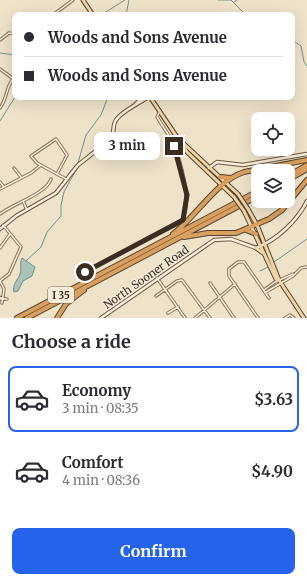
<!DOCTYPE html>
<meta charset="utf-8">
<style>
:root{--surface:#fff;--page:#f2f2f3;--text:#2b2b33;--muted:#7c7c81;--line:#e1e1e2;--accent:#2563eb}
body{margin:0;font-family:Merriweather,serif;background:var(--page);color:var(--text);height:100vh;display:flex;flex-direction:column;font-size:15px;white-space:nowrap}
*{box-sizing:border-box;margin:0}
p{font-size:13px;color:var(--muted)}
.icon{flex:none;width:22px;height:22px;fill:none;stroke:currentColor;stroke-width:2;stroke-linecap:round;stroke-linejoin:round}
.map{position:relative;height:318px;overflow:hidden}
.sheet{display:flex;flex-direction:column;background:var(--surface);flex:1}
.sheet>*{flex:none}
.guide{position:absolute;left:12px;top:12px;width:283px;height:88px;border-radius:8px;box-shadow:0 4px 16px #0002;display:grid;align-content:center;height:88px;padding:0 12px;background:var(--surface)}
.tools{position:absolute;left:251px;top:112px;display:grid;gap:8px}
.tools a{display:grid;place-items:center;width:44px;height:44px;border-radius:8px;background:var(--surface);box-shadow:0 4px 16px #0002;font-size:20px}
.end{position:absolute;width:18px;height:18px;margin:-9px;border:5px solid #3b2d21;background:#fff;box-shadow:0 0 0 2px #fff}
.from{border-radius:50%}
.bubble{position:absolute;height:28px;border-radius:8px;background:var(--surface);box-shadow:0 4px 16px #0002;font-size:13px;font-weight:700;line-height:28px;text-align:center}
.guide b{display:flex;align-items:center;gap:14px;height:38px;font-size:15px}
.guide b+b{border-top:1px solid var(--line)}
.guide i{width:10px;height:10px;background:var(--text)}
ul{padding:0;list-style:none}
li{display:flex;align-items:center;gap:12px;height:66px;margin:0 8px 6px;padding:0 4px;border:2px solid transparent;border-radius:8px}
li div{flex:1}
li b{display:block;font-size:15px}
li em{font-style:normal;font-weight:700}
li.active{border-color:var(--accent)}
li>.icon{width:36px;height:36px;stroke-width:1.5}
h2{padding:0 12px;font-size:18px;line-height:48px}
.action{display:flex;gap:8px;margin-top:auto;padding:8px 12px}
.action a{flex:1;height:46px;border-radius:8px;background:var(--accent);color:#fff;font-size:16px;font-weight:700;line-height:46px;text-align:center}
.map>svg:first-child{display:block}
</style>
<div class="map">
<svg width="307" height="318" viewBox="0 0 307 318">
<rect width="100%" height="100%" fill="#eee2c9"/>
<path fill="#aac2ba" stroke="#709188" d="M22,258L35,267L32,276L23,281L18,291L14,292C12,284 18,280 20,274C22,268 19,263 22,258Z"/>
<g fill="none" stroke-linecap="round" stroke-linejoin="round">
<path stroke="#709188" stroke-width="1" d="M218,0H231L246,15
M234,2L237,0
M101,15L125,0
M126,15L129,0
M292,40L301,46L304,62L307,66
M0,53L15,55
M0,121L15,97
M78,163L86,135L101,115L108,97
M26,261L41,247L47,232L61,216V205L64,192L77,168
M274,262L307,239
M260,271L268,267"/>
<g stroke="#8a745e" stroke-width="3.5">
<path id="street" d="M53,15L73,0
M0,40L9,33L15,34
M0,69L15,80
M0,108C7,99 6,87 13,79
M14,168L21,177
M57,174L67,155L56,139L31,156L37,163L66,179
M0,182L4,187
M0,189L31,173L41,165
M23,201L27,210
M0,214C13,204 47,193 51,179
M0,248L10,234
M85,272C116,254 147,240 178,224C196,210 180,158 172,141C167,132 162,125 157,117L160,111
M157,278L185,318
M210,283L234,318
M264,290L275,282L293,274
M266,292L293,276L301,268L307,267
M156,296L177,281L182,280L210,318
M3,299H7
M2,303L4,289L0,281L9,274L21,247L3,225
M168,313L178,307
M195,318L235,284
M258,318L229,276V269L238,262H244L269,298
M285,318L290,315L294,318"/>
</g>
<g stroke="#6c5541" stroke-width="4.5">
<path id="secondary" d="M135,105L142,97
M209,168L217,162L243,165L307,154
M0,229L16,216L56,193L78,165L111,139C115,132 112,126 116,120C123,110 139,104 148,97
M0,298L3,299
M101,318L214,240L231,239L256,248C277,240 297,221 307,201"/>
</g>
<g stroke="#584332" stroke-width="5">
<path id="primary" d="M83,0L93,15
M150,97L187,152L234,197
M182,142L238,194
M248,209L257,225L279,280
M244,211L276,279L279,280L304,318
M256,248L263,253"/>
</g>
<g stroke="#584332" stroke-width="6">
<path id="highway" d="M288,176L307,165
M220,177L231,178
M288,180L307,169
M246,230L256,234
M173,234C197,216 216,181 244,172L307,160
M184,237L208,233H236L269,219L282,210L307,180
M17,318L258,191
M27,318L258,196
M57,318L66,304L84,290"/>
</g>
<use href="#street" stroke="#f8efdc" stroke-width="1.5"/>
<use href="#secondary" stroke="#f8efdc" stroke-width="2.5"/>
<use href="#primary" stroke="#efd5a3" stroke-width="3"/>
<use href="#highway" stroke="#d99f5e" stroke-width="4"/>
<g stroke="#584332" stroke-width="5" stroke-linecap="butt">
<path id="primary-bridge" d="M238,194L248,209
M234,197L244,211"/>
</g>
<use href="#primary-bridge" stroke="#efd5a3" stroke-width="3"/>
</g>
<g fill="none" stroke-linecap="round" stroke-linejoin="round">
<path stroke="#3b2d21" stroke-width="5" d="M85,272L183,220L187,195L174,146"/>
</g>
<g text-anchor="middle" stroke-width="3" stroke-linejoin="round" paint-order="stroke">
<rect fill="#f5ecd8" stroke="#736658" stroke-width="1" x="48" y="287" width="26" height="16" rx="3"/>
<g font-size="10" font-weight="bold" fill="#3b2d21">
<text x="61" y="299">I 35</text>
</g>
<g font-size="11" fill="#3b2d21" stroke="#f5ecd8">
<text transform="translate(146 277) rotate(-35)" y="4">North Sooner Road</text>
</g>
</g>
</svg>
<div class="tools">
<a><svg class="icon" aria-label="locate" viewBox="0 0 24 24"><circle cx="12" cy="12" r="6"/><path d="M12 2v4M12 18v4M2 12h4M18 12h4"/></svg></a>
<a><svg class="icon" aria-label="layers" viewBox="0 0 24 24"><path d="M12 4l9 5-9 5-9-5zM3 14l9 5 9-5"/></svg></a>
</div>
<i class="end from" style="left:85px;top:272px"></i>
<i class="end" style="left:174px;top:146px"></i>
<div class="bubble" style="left:94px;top:132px;width:66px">3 min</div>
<div class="guide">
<b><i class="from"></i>Woods and Sons Avenue</b>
<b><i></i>Woods and Sons Avenue</b>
</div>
</div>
<section class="sheet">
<h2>Choose a ride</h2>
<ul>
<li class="active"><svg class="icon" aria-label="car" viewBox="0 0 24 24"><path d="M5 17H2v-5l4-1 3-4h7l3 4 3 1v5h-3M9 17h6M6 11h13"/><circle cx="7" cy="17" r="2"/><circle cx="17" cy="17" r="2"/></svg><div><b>Economy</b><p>3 min · 08:35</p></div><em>$3.63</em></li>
<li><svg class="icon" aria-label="car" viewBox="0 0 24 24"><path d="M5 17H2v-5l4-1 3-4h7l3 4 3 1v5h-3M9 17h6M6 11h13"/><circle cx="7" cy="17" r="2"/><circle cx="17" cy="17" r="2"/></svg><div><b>Comfort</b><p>4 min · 08:36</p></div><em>$4.90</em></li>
</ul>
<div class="action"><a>Confirm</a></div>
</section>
